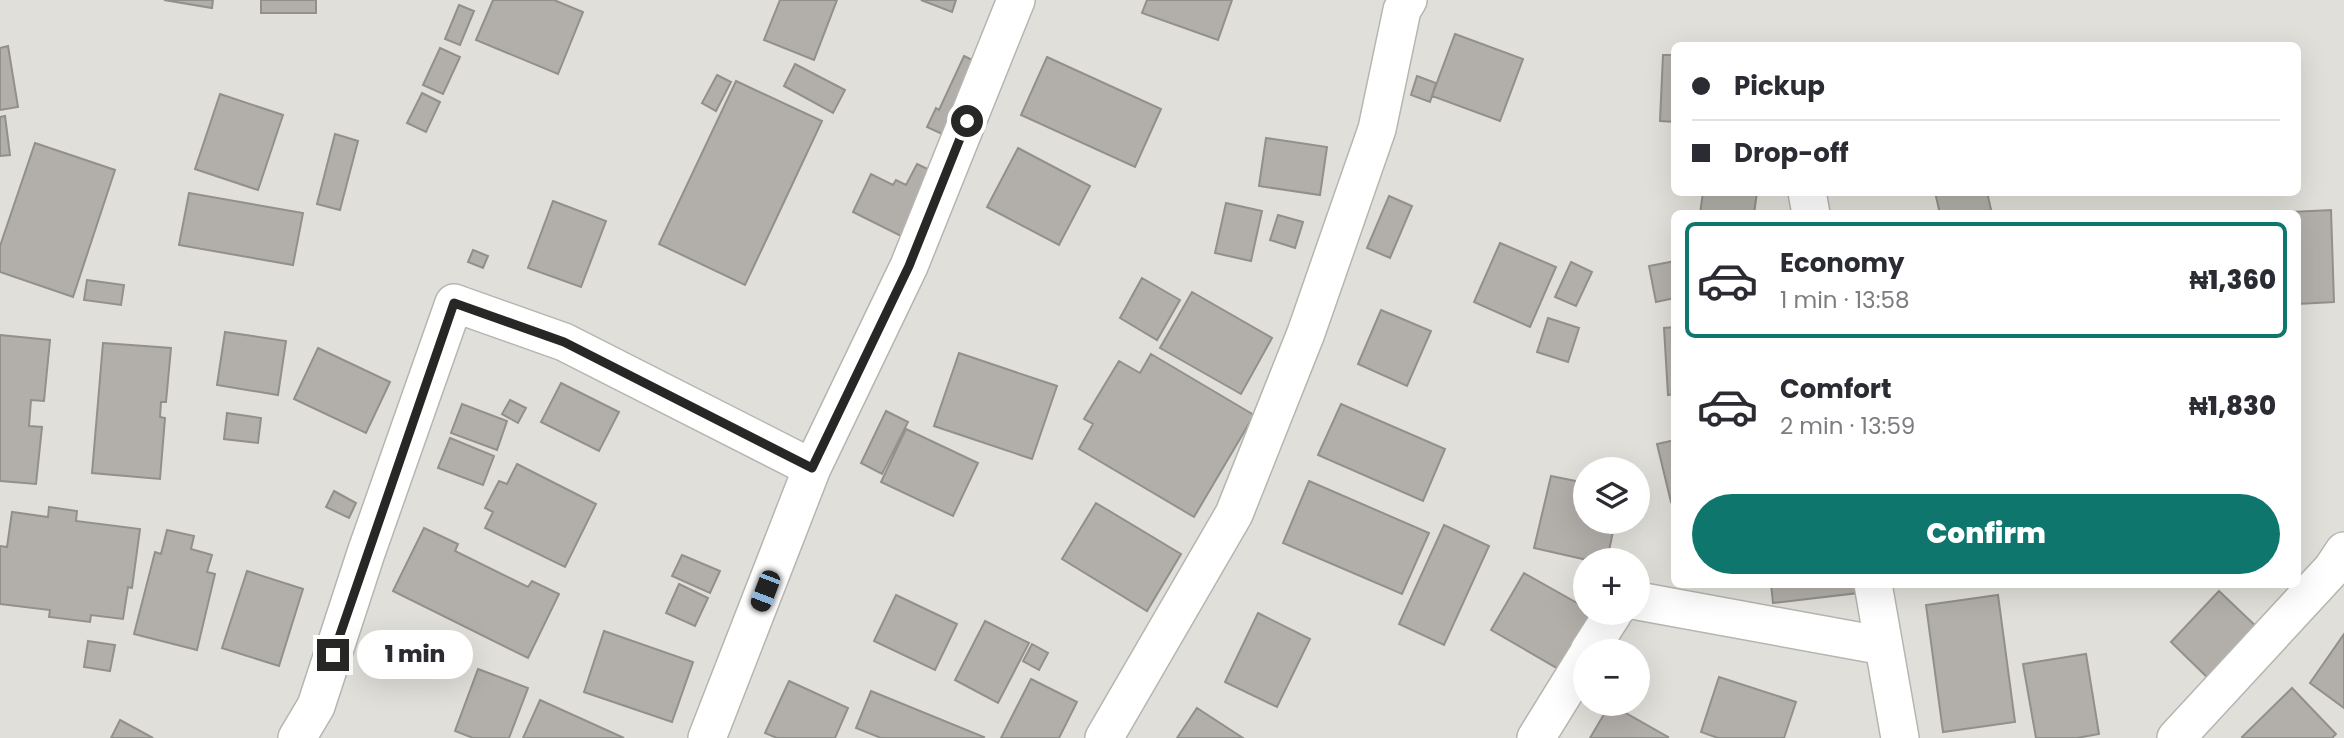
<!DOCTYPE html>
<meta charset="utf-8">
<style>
:root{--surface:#fff;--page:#f2f2f3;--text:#2b2b33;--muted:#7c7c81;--line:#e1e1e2;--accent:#0f766e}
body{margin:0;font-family:Poppins,sans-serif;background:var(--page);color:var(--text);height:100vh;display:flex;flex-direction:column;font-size:26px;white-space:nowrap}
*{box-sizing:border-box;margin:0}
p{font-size:23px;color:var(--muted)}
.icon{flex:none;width:38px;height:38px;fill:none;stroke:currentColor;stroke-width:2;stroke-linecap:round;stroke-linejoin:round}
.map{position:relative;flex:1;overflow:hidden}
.drawer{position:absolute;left:1671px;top:210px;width:630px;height:378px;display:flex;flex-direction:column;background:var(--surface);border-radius:10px;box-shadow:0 7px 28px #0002}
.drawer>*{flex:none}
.banner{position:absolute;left:1671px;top:42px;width:630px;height:154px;border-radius:10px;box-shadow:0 7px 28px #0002;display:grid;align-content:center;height:154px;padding:0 21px;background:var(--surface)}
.buttons{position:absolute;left:1573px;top:457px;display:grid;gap:14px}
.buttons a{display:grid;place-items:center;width:77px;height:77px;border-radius:50%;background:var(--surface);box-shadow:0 7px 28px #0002;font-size:35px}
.end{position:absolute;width:32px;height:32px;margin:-16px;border:9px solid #272725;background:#fff;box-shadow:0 0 0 4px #fff}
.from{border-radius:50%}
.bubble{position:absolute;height:49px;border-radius:24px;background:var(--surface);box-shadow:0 7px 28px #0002;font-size:23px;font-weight:800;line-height:49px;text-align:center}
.car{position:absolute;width:21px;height:42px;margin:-21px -10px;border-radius:9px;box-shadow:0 0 5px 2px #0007;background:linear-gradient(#222 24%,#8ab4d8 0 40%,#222 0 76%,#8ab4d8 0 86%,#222 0)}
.banner b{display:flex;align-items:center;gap:24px;height:66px;font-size:26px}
.banner b+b{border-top:2px solid var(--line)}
.banner i{width:18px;height:18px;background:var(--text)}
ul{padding:12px 0 0;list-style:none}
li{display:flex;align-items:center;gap:21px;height:116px;margin:0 14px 10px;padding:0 7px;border:4px solid transparent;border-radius:10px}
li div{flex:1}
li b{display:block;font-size:26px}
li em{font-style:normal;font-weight:800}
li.on{border-color:var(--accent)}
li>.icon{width:63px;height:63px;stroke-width:1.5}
.primary-button{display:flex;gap:14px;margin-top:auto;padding:14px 21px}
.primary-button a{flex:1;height:80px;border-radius:42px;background:var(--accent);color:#fff;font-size:28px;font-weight:800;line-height:80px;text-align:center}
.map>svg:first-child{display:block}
</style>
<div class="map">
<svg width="2344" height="738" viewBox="0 0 2344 738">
<rect width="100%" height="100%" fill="#e0dfd9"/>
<path fill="#b2afaa" stroke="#92908b" stroke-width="2" d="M164,0H213L212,8Z
M261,0H316V13H261Z
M493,0H554L583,12L558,74L476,40Z
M780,0H837L814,60L764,40Z
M921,0H956L952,12Z
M1147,0H1232L1218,40L1142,13Z
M459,5L474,11L460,45L445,39Z
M1455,34L1523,59L1500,121L1432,96Z
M8,46L18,107L0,110V48Z
M440,48L460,57L443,94L423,85Z
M1663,55H1675V122L1660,121Z
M964,56L989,68L955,140L927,127L936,108L939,110Z
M1047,57L1161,109L1135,167L1021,115Z
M795,64L845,90L833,113L784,86Z
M717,75L731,82L716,111L702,103Z
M1417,76L1436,83L1430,102L1411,95Z
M736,81L822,121L745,285L659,244Z
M422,93L440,102L426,132L407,123Z
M220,94L283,115L258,190L195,169Z
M5,116L10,155L0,156V117Z
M335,134L358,141L340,210L317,204Z
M1266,138L1327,147L1320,195L1259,186Z
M35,143L115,170L73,297L0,272V246Z
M1018,148L1090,186L1059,245L987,207Z
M917,164L942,176L909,240L853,212L871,174L893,185L896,180L906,185Z
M1703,192H1757L1754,214H1700Z
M1935,192H1987L1992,214H1940Z
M189,193L303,213L293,265L179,245Z
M1389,196L1412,206L1390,258L1367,248Z
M553,201L606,221L581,287L528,268Z
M1226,203L1262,211L1251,261L1215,253Z
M2331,210L2334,302L2298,304V214H2251Z
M1278,215L1303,222L1295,248L1270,240Z
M1500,243L1556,267L1530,327L1474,302Z
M473,250L488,256L483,268L468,262Z
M1675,261V298L1656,302L1649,266Z
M1571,262L1592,272L1576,306L1555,297Z
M1142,278L1180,300L1157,340L1120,318Z
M87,280L124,285L121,305L84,300Z
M1192,292L1272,338L1241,394L1160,348Z
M1381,310L1431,331L1407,386L1358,364Z
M1548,318L1579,328L1568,362L1537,352Z
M1675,327V394L1668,395L1664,328Z
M225,332L286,341L278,395L217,385Z
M0,335L50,340L44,401L31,400L29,426L42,427L36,484L0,481Z
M103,343L171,348L166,402H161L160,417L165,418L160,479L92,473Z
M318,348L390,382L366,433L294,399Z
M959,353L1057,386L1032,459L934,426Z
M1151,354L1254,415L1194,517L1079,449L1093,424L1084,419L1119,361L1140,373Z
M561,383L619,412L599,451L541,422Z
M510,400L526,408L518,423L502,414Z
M462,404L507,421L497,450L451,433Z
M1341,404L1445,449L1423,501L1318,455Z
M886,411L908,422L882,474L861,463Z
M227,413L261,418L258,443L224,439Z
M906,429L978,463L953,516L881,482Z
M450,438L494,456L483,485L438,468Z
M1675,440V501L1671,502L1657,444Z
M517,464L596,504L565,567L485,528L493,512L485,508L499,481L507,484Z
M1551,476L1586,483V522H1615L1607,560H1587L1534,548Z
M1309,481L1429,533L1402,594L1283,543Z
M334,491L356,503L349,518L326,507Z
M1096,503L1181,554L1147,611L1062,559Z
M49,507L77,511L76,521L140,529L132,588L128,587L123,619L91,615L90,622L49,617L50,610L0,604V546L7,547L12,512L48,517Z
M1444,525L1489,546L1444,645L1399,624Z
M424,528L458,544L455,551L528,587L532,581L559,594L528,658L393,591Z
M167,530L194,536L191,549L212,555L207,572L215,574L197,650L134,634L155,552L161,554Z
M682,555L720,571L710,593L672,576Z
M247,571L303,589L279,666L222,648Z
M1524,573L1586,608V612H1593L1562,671L1491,630Z
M679,584L708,598L695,626L666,613Z
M1771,584H1857L1858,593L1773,603Z
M2219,591L2261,631L2212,682L2171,642Z
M896,595L957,624L935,670L874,641Z
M1998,595L2015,722L1943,732L1926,605Z
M1258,613L1310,639L1277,707L1225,682Z
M985,621L1029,643L998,703L955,680Z
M604,631L693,662L672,722L584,692Z
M2344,634V708L2310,683Z
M88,641L115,645L110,671L84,667Z
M1032,644L1048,653L1039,670L1023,661Z
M2086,654L2099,734L2077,738H2036L2023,664Z
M478,669L528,688L509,738H473L455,731Z
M1719,677L1796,702L1784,738H1718L1701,732Z
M1031,679L1077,702L1059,738H1001Z
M789,681L848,708L835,738H777L765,733Z
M2292,688L2336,734L2332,738H2243L2242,737Z
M871,691L984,737L983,738H881L856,728Z
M540,700L624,738H523Z
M1610,704L1668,737L1667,738H1590Z
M1197,708L1243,738H1177Z
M120,720L153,738H111Z"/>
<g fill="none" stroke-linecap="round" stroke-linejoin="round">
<g stroke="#b6b5af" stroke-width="40">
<path id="minor" d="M1807,192L1811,214
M1873,584L1900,738
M1638,601L1884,646
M1589,651L1614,612
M297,738L316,706L366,553L454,303L564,342L812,468
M707,738L812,468L909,266L1016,0
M1104,738L1234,514L1306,333L1377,129L1402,10L1408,0
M1536,738L1586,657
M2176,738L2332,569L2344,551"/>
</g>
<use href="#minor" stroke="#fff" stroke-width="37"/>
</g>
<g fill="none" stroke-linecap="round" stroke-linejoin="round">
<path stroke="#272725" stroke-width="9" d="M333,655L454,303L564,342L812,468L909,266L967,121"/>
</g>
</svg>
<div class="buttons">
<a><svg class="icon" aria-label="layers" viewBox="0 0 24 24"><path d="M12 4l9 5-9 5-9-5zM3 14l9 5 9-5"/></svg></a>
<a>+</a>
<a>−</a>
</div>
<i class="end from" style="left:967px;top:121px"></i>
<i class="end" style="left:333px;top:655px"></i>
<div class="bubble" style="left:357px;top:630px;width:116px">1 min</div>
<i class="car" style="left:765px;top:591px;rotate:201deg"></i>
<div class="banner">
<b><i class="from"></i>Pickup</b>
<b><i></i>Drop-off</b>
</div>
<section class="drawer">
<ul>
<li class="on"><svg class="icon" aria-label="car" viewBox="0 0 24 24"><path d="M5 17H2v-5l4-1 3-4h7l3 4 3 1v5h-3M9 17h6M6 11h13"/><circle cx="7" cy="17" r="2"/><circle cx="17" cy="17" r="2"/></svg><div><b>Economy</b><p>1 min · 13:58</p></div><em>₦1,360</em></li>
<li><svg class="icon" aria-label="car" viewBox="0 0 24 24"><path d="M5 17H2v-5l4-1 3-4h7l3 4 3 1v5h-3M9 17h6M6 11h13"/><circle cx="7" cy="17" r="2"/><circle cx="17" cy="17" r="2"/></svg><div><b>Comfort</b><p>2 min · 13:59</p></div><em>₦1,830</em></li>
</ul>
<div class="primary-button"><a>Confirm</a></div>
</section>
</div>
